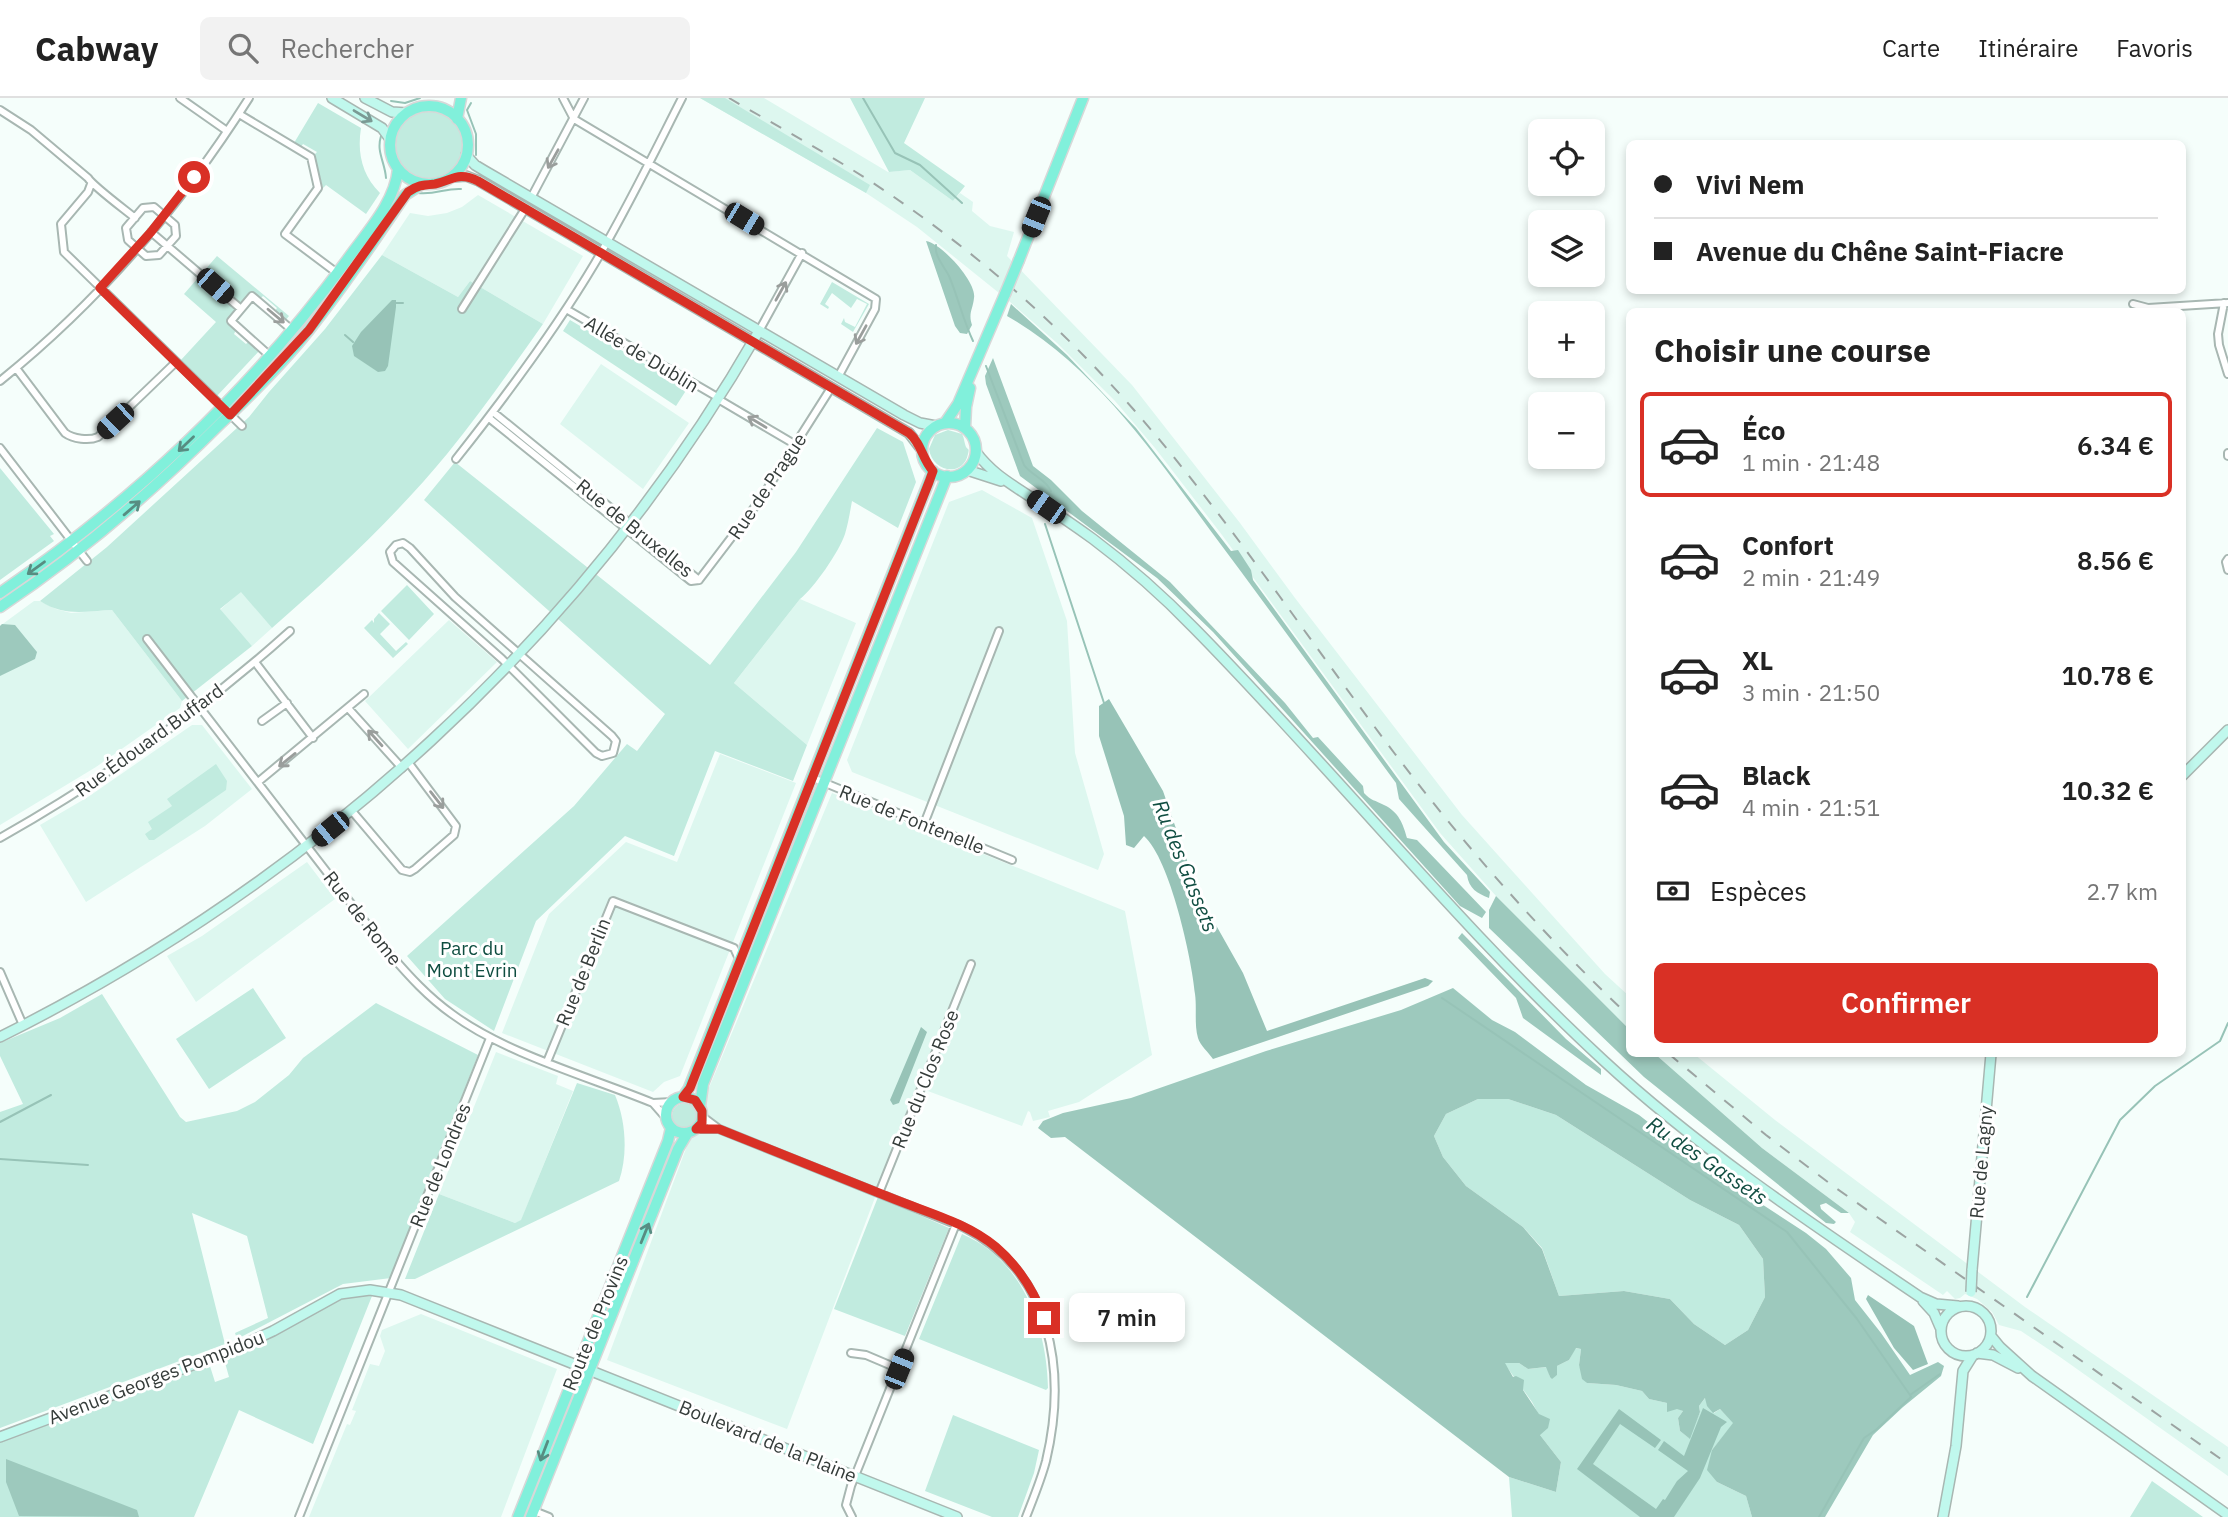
<!DOCTYPE html>
<html lang="fr">
<meta charset="utf-8">
<style>
:root{--surface:#fff;--page:#f2f2f2;--text:#222;--muted:#767676;--line:#e0e0e0;--accent:#d93025}
body{margin:0;font-family:"IBM Plex Sans",sans-serif;background:var(--page);color:var(--text);height:100vh;display:flex;flex-direction:column;font-size:26px;white-space:nowrap}
*{box-sizing:border-box;margin:0}
p{font-size:23px;color:var(--muted)}
.icon{flex:none;width:38px;height:38px;fill:none;stroke:currentColor;stroke-width:2;stroke-linecap:round;stroke-linejoin:round}
.map{position:relative;flex:1;overflow:hidden}
.drawer{position:absolute;left:1626px;top:210px;width:560px;height:749px;display:flex;flex-direction:column;background:var(--surface);border-radius:10px;box-shadow:0 4px 10px #0003}
.drawer>*{flex:none}
.top-card{position:absolute;left:1626px;top:42px;width:560px;height:154px;border-radius:10px;box-shadow:0 4px 10px #0003;display:grid;align-content:center;height:154px;padding:0 28px;background:var(--surface)}
.buttons{position:absolute;left:1528px;top:21px;display:grid;gap:14px}
.buttons a{display:grid;place-items:center;width:77px;height:77px;border-radius:10px;background:var(--surface);box-shadow:0 4px 10px #0003;font-size:35px}
.end{position:absolute;width:32px;height:32px;margin:-16px;border:9px solid #d93025;background:#fff;box-shadow:0 0 0 4px #fff}
.from{border-radius:50%}
.bubble{position:absolute;height:49px;border-radius:10px;background:var(--surface);box-shadow:0 4px 10px #0003;font-size:23px;font-weight:600;line-height:49px;text-align:center}
.car{position:absolute;width:21px;height:42px;margin:-21px -10px;border-radius:9px;box-shadow:0 0 5px 2px #0007;background:linear-gradient(#222 24%,#8ab4d8 0 40%,#222 0 76%,#8ab4d8 0 86%,#222 0)}
.top-card b{display:flex;align-items:center;gap:24px;height:66px;font-size:26px}
.top-card b+b{border-top:2px solid var(--line)}
.top-card i{width:18px;height:18px;background:var(--text)}
ul{padding:0;list-style:none}
li{display:flex;align-items:center;gap:21px;height:105px;margin:0 14px 10px;padding:0 14px;border:4px solid transparent;border-radius:10px}
li div{flex:1}
li b{display:block;font-size:26px}
li em{font-style:normal;font-weight:600}
li.on{border-color:var(--accent)}
li>.icon{width:63px;height:63px;stroke-width:1.5}
h2{padding:0 28px;font-size:32px;line-height:84px}
.pay{display:flex;align-items:center;gap:18px;height:77px;padding:0 28px;font-size:26px}
.pay p{margin-inline-start:auto}
.button{display:flex;gap:14px;margin-top:auto;padding:14px 28px}
.button a{flex:1;height:80px;border-radius:10px;background:var(--accent);color:#fff;font-size:28px;font-weight:600;line-height:80px;text-align:center}
header{display:flex;align-items:center;gap:42px;box-sizing:border-box;height:98px;padding:0 35px;background:var(--surface);border-bottom:2px solid var(--line)}
header strong{font-size:33px}
nav{display:flex;gap:38px;margin-inline-start:auto;font-size:24px}
.search{width:490px;height:63px;background:var(--page);display:flex;align-items:center;gap:18px;box-sizing:border-box;padding:0 24px;border-radius:10px;color:var(--muted);font-size:26px}
.map>svg:first-child{display:block}
</style>
<header>
<strong>Cabway</strong>
<div class="search"><svg class="icon" aria-label="search" viewBox="0 0 24 24"><circle cx="10" cy="10" r="6"/><path d="M15 15l6 6"/></svg>Rechercher</div>
<nav><a>Carte</a><a>Itinéraire</a><a>Favoris</a></nav>
</header>
<div class="map">
<svg width="2228" height="1419" viewBox="0 0 2228 1419">
<rect width="100%" height="100%" fill="#f5fefb"/>
<path fill="#ddf7ef" d="M700,0H764L888,74L910,72L953,103L960,95L973,104L972,113L990,128L1014,134L1007,158L1132,287L1240,425L1295,500L1462,717L1605,876L1629,898V931L1496,798L1440,735L1222,437L1155,350L1115,303L1057,245L1009,203L917,129L866,95Z
M478,97L583,158L543,226L470,183L458,199L382,157L410,115L428,118L447,115L462,109Z
M601,266L689,325L643,391L560,326Z
M982,392L1032,420L1067,523L1075,655L1104,756L1098,772L852,674L847,662L949,404Z
M241,493L272,530L252,548L220,512Z
M800,501L856,525L807,647L734,585Z
M34,503H40L56,511L71,515L112,512L182,603L180,610L96,669L0,727V528Z
M449,522L497,564L408,651L365,603Z
M192,627H202L252,691L205,728L86,804L40,727L88,699Z
M720,656L796,685L680,978L664,984L653,994L502,935L549,816L626,744L677,764Z
M832,695L1125,813L1152,957L1079,1004L1048,1013L1050,1019L1033,1023L1030,1014L1028,1013L1022,1028L917,989L787,1331L607,1262L706,997Z
M307,764L335,801L196,904L167,858L202,838Z
M496,954L558,978L556,986L573,993L521,1123L515,1125L439,1096Z
M1655,956H1694L1775,1022L2025,1209L2228,1349V1378L2060,1259L2021,1233L1999,1227L1992,1214L1977,1201L1965,1196L1960,1200L1955,1201L1947,1193L1943,1197L1850,1134L1855,1124L1849,1115L1762,1050Z
M421,1216L557,1271L501,1419H309L347,1326L350,1327L356,1313L352,1312L370,1266L379,1268L385,1253L380,1238L382,1232Z"/>
<path fill="#c1ebdf" d="M700,0H725L870,87L866,95Z
M850,0H925L904,45L965,88L953,103L910,72L889,74Z
M318,5L361,30C357,55 362,77 380,95L366,116L326,87L323,90L314,57L317,54L303,46L301,49L294,45Z
M394 47a35 35 0 1 1 70 0a35 35 0 1 1-70 0Z
M392,104L394,105L324,206L239,305L237,303L266,271Z
M382,157L458,199L470,183L543,226C512,270 481,314 447,356C395,419 334,476 272,530L241,494L220,511L252,548L182,603L112,512C85,513 65,519 40,503L107,449L249,319L269,294L325,231Z
M217,158L289,218L285,223L274,214L277,210L263,198L260,201L251,195L227,224L236,232L234,236L246,246L249,243L260,252L217,298L180,263L216,224L184,196Z
M832,184L869,206L853,234L841,226L844,220L845,224L855,229L867,206L857,201L851,210L832,195L825,206L829,209L828,211L820,206Z
M570,222L687,291L676,308L563,233Z
M877,330L903,344L916,384L898,430L852,403C850,414 848,426 845,436C839,454 814,490 800,501L734,585L807,647L793,683L715,653L674,758L625,738L536,823L494,933L445,901L407,858L574,708L627,646L637,653L665,616L424,402L455,364L710,567L796,454Z
M948,332L962,336C964,339 964,343 965,346C967,354 970,348 968,356C963,380 932,374 929,351L935,337Z
M0,370L54,436L50,438L54,443L0,482Z
M407,487L434,516L409,542L381,513Z
M379,515L390,526L380,536L396,553L406,544L408,546L393,560L364,530L372,522L374,525V521Z
M216,666L227,683L226,692L154,742H149L145,736L152,731L148,724L172,708L167,701Z
M253,890L286,940L209,991L176,941Z
M102,896L180,1019L186,1024L237,1013L255,1004L289,977L303,960L376,905L478,957L391,1180L343,1186L237,1241L235,1235L268,1220L247,1138L192,1115L225,1246L0,1330V1014L23,1006L0,958V945L60,920Z
M577,985L615,997C626,1023 628,1057 619,1083L415,1181H405L439,1096L515,1125L521,1122Z
M1478,1001H1508L1556,1017L1690,1102L1739,1127L1763,1161L1765,1199L1748,1232L1725,1247L1694,1226L1670,1201L1624,1193L1559,1198L1542,1150L1523,1129L1466,1088L1443,1059L1434,1038L1446,1016Z
M672 1018a13 13 0 1 1 26 0a13 13 0 1 1-26 0Z
M878,1099L949,1130L905,1238L834,1211Z
M962,1136C1022,1161 1047,1229 1048,1290L1046,1292L919,1241Z
M366,1197L372,1198L313,1346L239,1312L194,1419H0V1344L209,1265L215,1284L229,1279L224,1261L341,1200Z
M1575,1250L1581,1251L1579,1267L1587,1285L1616,1287L1642,1293L1649,1301L1667,1305L1683,1313L1678,1320L1680,1333L1689,1340L1700,1314L1699,1308L1706,1299L1714,1315L1720,1311L1734,1325L1712,1352L1717,1384L1746,1398L1752,1419H1512L1509,1379L1556,1394L1561,1364L1540,1337L1539,1317L1532,1304L1504,1265H1519L1528,1271L1547,1269L1550,1279L1557,1277V1268L1569,1262Z
M953,1317L1039,1352L1034,1375L1018,1419H992L925,1393Z
M2152,1383L2203,1419H2130Z"/>
<path fill="#9dc9bd" fill-rule="evenodd" d="M926,143C941,145 977,184 974,200C973,211 968,215 972,227L967,236L960,235L955,228Z
M1011,206L1067,257L1136,330L1231,453L1238,452L1251,472L1253,482L1444,744L1490,794L1489,800C1477,795 1469,791 1467,777L1399,701L1396,685C1334,601 1273,516 1210,432C1152,353 1094,268 1007,218Z
M993,260L1033,368L1051,382L1082,413L1170,484L1285,605L1313,640L1318,639L1363,688L1364,695C1371,703 1375,702 1384,707C1399,714 1403,726 1407,740L1417,742L1486,814L1482,820L1460,808L1213,534L1157,480L1020,378L986,286L985,278Z
M2,526L15,527L37,554L35,561L0,578V528Z
M1496,798L1629,931V956H1655L1762,1050L1849,1115H1841L1826,1105L1820,1107L1821,1111L1836,1124L1834,1126L1826,1125L1644,979L1489,830V812Z
M1462,835L1566,941L1601,971V977L1523,920L1516,900L1458,840Z
M1453,890L1492,922L1515,934L1586,987L1639,1017L1711,1073L1806,1135L1826,1151L1851,1180L1855,1202L1881,1235L1910,1277L1938,1264L1944,1268L1941,1278L1903,1309L1873,1337L1825,1419H1752L1746,1398L1717,1384L1707,1372L1712,1352L1733,1325L1720,1311L1713,1315L1707,1308L1705,1300L1699,1308L1700,1314L1690,1341L1680,1333L1678,1320L1683,1313L1677,1311L1667,1314V1305L1649,1301L1642,1293L1616,1287L1587,1285L1582,1281L1579,1267L1581,1251L1576,1250L1569,1262L1557,1268V1277L1552,1281L1550,1279L1546,1269L1528,1271L1519,1265H1505L1513,1279L1516,1278L1524,1282L1523,1292L1539,1316L1550,1321L1548,1330L1540,1337L1561,1364L1556,1394L1509,1379L1065,1039L1051,1040L1038,1030L1043,1023L1063,1015L1131,1000L1266,953L1401,912ZM1478,1001H1508L1556,1017L1690,1102L1739,1127L1763,1161L1765,1199L1748,1232L1725,1247L1694,1226L1670,1201L1624,1193L1559,1198L1542,1151L1523,1129L1466,1088L1443,1059L1434,1038L1446,1016Z
M6,1361L137,1412L139,1419L19,1418L6,1384Z"/>
<path fill="#97c3b7" d="M392,202H396V209L388,268L385,273L378,274L354,258L352,248L361,234Z
M1109,601L1163,693L1199,797L1243,875L1267,933L1425,880L1433,883L1428,888L1213,961C1209,955 1200,947 1198,940C1194,926 1197,910 1195,896C1192,861 1170,761 1144,738L1134,750L1126,747L1124,718L1099,638V608Z
M921,929L927,934L899,1005L893,1007L890,1002Z
M1868,1197L1914,1228L1928,1266L1913,1272L1894,1250L1866,1201Z
M1703,1310L1727,1324L1721,1329L1700,1380L1674,1419H1640L1577,1371L1619,1311L1661,1342L1655,1350L1620,1326L1593,1366L1656,1411L1663,1401L1665,1402L1677,1383L1688,1373L1658,1352L1664,1343L1684,1358Z"/>
<g fill="none" stroke-linecap="round" stroke-linejoin="round">
<path stroke="#97c3b7" stroke-width="2" d="M863,0L895,55L920,67L962,105
M391,3L405,5L420,0
M471,5L467,12L476,36V57
M381,38C376,54 385,64 386,80
M418,95C436,97 445,90 461,91
M936,147C934,158 944,168 949,178C958,199 963,222 973,243
M396,205H403
M345,237L353,244
M986,268L1024,367C1031,377 1047,382 1051,393
M1045,426L1104,605
M1442,900L1787,1134L1857,1221L1910,1297
M0,1024L51,997
M0,1061L88,1067
M2027,1199L2120,1022L2155,988L2220,943L2228,925
M1819,1419L1864,1340L1877,1331L1911,1299L1910,1297L1940,1276"/>
<g stroke="#a8b7b2" stroke-width="10">
<path id="street" d="M180,0L227,33
M563,0L574,21L876,201L875,211L838,279
M0,12L31,32L88,80C93,88 124,111 135,120
M239,16L311,59L318,90L285,136L337,175
M91,86L88,94L61,126L64,154L242,328
M531,100L584,0
M154,109L175,127L176,138L159,157L146,158L128,142L126,130L143,110Z
M151,134L241,211
M2224,205L2218,236L2219,247L2228,276
M2133,206L2148,210L2228,205
M462,211L525,111
M566,211L719,300
M759,233L802,155
M270,258L231,223L252,198L292,232
M16,270L65,335C73,341 89,343 98,339L176,264
M0,283C98,204 182,106 249,0
M718,301L796,347
M493,314L699,482
M489,320L691,483L699,482
M0,350L87,463
M2228,355V358
M456,361C506,298 554,234 595,165C627,111 654,55 682,0
M403,445L410,450L455,499L612,638L616,643L613,655L602,658L596,655L502,561L393,464L390,454L396,447Z
M2228,461L2226,464L2228,472
M699,482L760,402L831,290
M147,541L390,856C409,878 428,899 452,916C506,956 590,979 653,1005L667,1021
M255,564L313,640
M348,610L402,670
M262,623L287,605
M813,680L1012,762
M258,684L364,596
M352,713L402,772L410,774L415,771L454,737L456,728L408,664
M924,726L999,533
M0,740C104,681 201,613 290,533
M0,874L23,927
M547,964L613,803L734,850L739,861
M653,1005L672,1004
M703,1019L719,1031L963,1129C1053,1174 1067,1274 1046,1363C1041,1382 1033,1401 1026,1419
M696,1031H719
M879,1095L971,866
M851,1255L866,1257L899,1271
M534,1413L549,1419
M299,1419L490,940
M852,1419L846,1407L851,1388L956,1126"/>
</g>
<g stroke="#a8b7b2" stroke-width="12">
<path id="secondary" d="M332,0L382,30L390,41
M365,0L392,14L407,15
M466,57L475,67L485,73L904,317L920,325L936,328
M452,79L466,78L479,83L909,335L922,352
M976,354C992,376 1013,387 1035,402C1055,414 1075,428 1093,441C1129,468 1163,498 1194,530C1333,671 1457,827 1603,962C1699,1051 1812,1126 1920,1199L1936,1206L1958,1208
M967,372L1001,383
M2182,678L2228,632
M0,939C315,782 583,540 759,233
M1972,1172L1991,956
M1923,1203L1934,1215L1940,1229
M1941 1233a25 25 0 1 1 50 0a25 25 0 1 1-50 0Z
M1991,1238L2000,1249L2032,1278L2228,1417
M1977,1255L1993,1257L2018,1270
M0,1339L230,1253L273,1233L340,1196L370,1192L401,1197L957,1419
M1943,1419L1956,1348L1963,1273L1973,1257"/>
</g>
<g stroke="#d7d8d8" stroke-width="13">
<path id="primary" d="M390 47a39 39 0 1 1 78 0a39 39 0 1 1-78 0Z
M457,21L461,0
M1019,162L1083,0
M945,325L958,306L1005,196
M922 352a27 27 0 1 1 54 0a27 27 0 1 1-54 0Z
M965,330L966,309L970,290
M0,495C134,403 251,293 347,162C366,135 395,105 398,71
M0,509C81,455 152,394 221,325C252,296 283,265 309,232C343,189 374,143 405,97L422,86
M666 1017a18 18 0 1 1 36 0a18 18 0 1 1-36 0Z
M683,999L689,990L933,373
M700,1008L703,986L947,378
M518,1419L668,1043L671,1030
M531,1419L678,1051L687,1036"/>
</g>
<use href="#street" stroke="#fff" stroke-width="6"/>
<use href="#secondary" stroke="#c0f8ed" stroke-width="9"/>
<use href="#primary" stroke="#81f0db" stroke-width="10"/>
<path stroke="#9ca4a2" stroke-width="2" stroke-dasharray="12 12" stroke-linecap="butt" d="M729,0C784,32 840,62 891,97C961,145 1028,200 1086,260C1203,380 1294,523 1395,656C1466,749 1544,838 1629,918
M1669,956L1766,1037L1833,1088L2228,1366"/>
<g stroke="#a8b7b2" stroke-width="12" stroke-linecap="butt">
<path id="secondary-bridge" d="M1971,1194L1972,1172"/>
</g>
<g stroke="#d7d8d8" stroke-width="13" stroke-linecap="butt">
<path id="primary-bridge" d="M1005,196L1019,162"/>
</g>
<use href="#secondary-bridge" stroke="#c0f8ed" stroke-width="9"/>
<use href="#primary-bridge" stroke="#81f0db" stroke-width="10"/>
</g>
<defs><path id="oneway-shaft" d="M-6 0H5M1.5-3L5.5 0L1.5 3" fill="none" stroke-width="1.6" stroke-linecap="round" stroke-linejoin="round" transform="scale(1.75)"/></defs>
<use stroke="#7a9a94" href="#oneway-shaft" transform="translate(363 18) rotate(31)"/>
<g stroke="#9a9e9c">
<use href="#oneway-shaft" transform="translate(553 61) rotate(119)"/>
<use href="#oneway-shaft" transform="translate(781 193) rotate(-61)"/>
<use href="#oneway-shaft" transform="translate(276 218) rotate(40)"/>
<use href="#oneway-shaft" transform="translate(861 237) rotate(119)"/>
<use href="#oneway-shaft" transform="translate(757 324) rotate(-149)"/>
<use href="#oneway-shaft" transform="translate(375 640) rotate(-132)"/>
<use href="#oneway-shaft" transform="translate(287 662) rotate(141)"/>
<use href="#oneway-shaft" transform="translate(437 702) rotate(52)"/>
</g>
<g stroke="#578d82">
<use href="#oneway-shaft" transform="translate(186 346) rotate(136)"/>
<use href="#oneway-shaft" transform="translate(132 410) rotate(-41)"/>
<use href="#oneway-shaft" transform="translate(36 470) rotate(144)"/>
<use href="#oneway-shaft" transform="translate(645 1135) rotate(-68)"/>
<use href="#oneway-shaft" transform="translate(544 1353) rotate(111)"/>
</g>
<g fill="none" stroke-linecap="round" stroke-linejoin="round">
<path stroke="#d93025" stroke-width="9" d="M194,79L151,134L100,190L230,317L309,232L408,94C418,87 423,87 435,86C453,82 458,73 478,83L909,335C922,346 922,361 933,373L929,384L690,990L683,999L695,1002L702,1013V1025L696,1031H719C777,1054 836,1078 894,1101C929,1115 967,1125 996,1149C1018,1168 1034,1193 1044,1220"/>
</g>
<g text-anchor="middle" stroke-width="6" stroke-linejoin="round" paint-order="stroke">
<g font-size="19" fill="#353c3a" stroke="#fff">
<text transform="translate(642 256) rotate(31)" y="7">Allée de Dublin</text>
<text transform="translate(767 388) rotate(-56)" y="7">Rue de Prague</text>
<text transform="translate(635 430) rotate(39)" y="7">Rue de Bruxelles</text>
<text transform="translate(149 642) rotate(-36)" y="7">Rue Édouard Buffard</text>
<text transform="translate(912 721) rotate(22)" y="7">Rue de Fontenelle</text>
<text transform="translate(363 820) rotate(52)" y="7">Rue de Rome</text>
<text transform="translate(583 874) rotate(-68)" y="7">Rue de Berlin</text>
<text transform="translate(925 981) rotate(-68)" y="7">Rue du Clos Rose</text>
<text transform="translate(1981 1064) rotate(-85)" y="7">Rue de Lagny</text>
<text transform="translate(440 1067) rotate(-68)" y="7">Rue de Londres</text>
<text transform="translate(595 1225) rotate(-68)" y="7">Route de Provins</text>
<text transform="translate(156 1279) rotate(-21)" y="7">Avenue Georges Pompidou</text>
<text transform="translate(768 1343) rotate(22)" y="7">Boulevard de la Plaine</text>
</g>
<g font-size="19" fill="#0e4d40" stroke="#fff">
<text x="472" y="857">Parc du<tspan x="472" dy="22">Mont Evrin</tspan></text>
</g>
<g font-size="21" font-style="italic" fill="#114e42" stroke="#fff">
<text transform="translate(1185 768) rotate(68)" y="7">Ru des Gassets</text>
<text transform="translate(1707 1063) rotate(34)" y="7">Ru des Gassets</text>
</g>
</g>
</svg>
<div class="buttons">
<a><svg class="icon" aria-label="locate" viewBox="0 0 24 24"><circle cx="12" cy="12" r="6"/><path d="M12 2v4M12 18v4M2 12h4M18 12h4"/></svg></a>
<a><svg class="icon" aria-label="layers" viewBox="0 0 24 24"><path d="M12 4l9 5-9 5-9-5zM3 14l9 5 9-5"/></svg></a>
<a>+</a>
<a>−</a>
</div>
<i class="end from" style="left:194px;top:79px"></i>
<i class="end" style="left:1044px;top:1220px"></i>
<div class="bubble" style="left:1069px;top:1195px;width:116px">7 min</div>
<i class="car" style="left:1036px;top:119px;rotate:202deg"></i>
<i class="car" style="left:744px;top:121px;rotate:121deg"></i>
<i class="car" style="left:215px;top:188px;rotate:131deg"></i>
<i class="car" style="left:115px;top:323px;rotate:227deg"></i>
<i class="car" style="left:1046px;top:409px;rotate:305deg"></i>
<i class="car" style="left:330px;top:731px;rotate:231deg"></i>
<i class="car" style="left:899px;top:1271px;rotate:22deg"></i>
<div class="top-card">
<b><i class="from"></i>Vivi Nem</b>
<b><i></i>Avenue du Chêne Saint-Fiacre</b>
</div>
<section class="drawer">
<h2>Choisir une course</h2>
<ul>
<li class="on"><svg class="icon" aria-label="car" viewBox="0 0 24 24"><path d="M5 17H2v-5l4-1 3-4h7l3 4 3 1v5h-3M9 17h6M6 11h13"/><circle cx="7" cy="17" r="2"/><circle cx="17" cy="17" r="2"/></svg><div><b>Éco</b><p>1 min · 21:48</p></div><em>6.34 €</em></li>
<li><svg class="icon" aria-label="car" viewBox="0 0 24 24"><path d="M5 17H2v-5l4-1 3-4h7l3 4 3 1v5h-3M9 17h6M6 11h13"/><circle cx="7" cy="17" r="2"/><circle cx="17" cy="17" r="2"/></svg><div><b>Confort</b><p>2 min · 21:49</p></div><em>8.56 €</em></li>
<li><svg class="icon" aria-label="car" viewBox="0 0 24 24"><path d="M5 17H2v-5l4-1 3-4h7l3 4 3 1v5h-3M9 17h6M6 11h13"/><circle cx="7" cy="17" r="2"/><circle cx="17" cy="17" r="2"/></svg><div><b>XL</b><p>3 min · 21:50</p></div><em>10.78 €</em></li>
<li><svg class="icon" aria-label="car" viewBox="0 0 24 24"><path d="M5 17H2v-5l4-1 3-4h7l3 4 3 1v5h-3M9 17h6M6 11h13"/><circle cx="7" cy="17" r="2"/><circle cx="17" cy="17" r="2"/></svg><div><b>Black</b><p>4 min · 21:51</p></div><em>10.32 €</em></li>
</ul>
<div class="pay"><svg class="icon" aria-label="cash" viewBox="0 0 24 24"><path d="M3 7h18v10H3z"/><circle cx="12" cy="12" r="2"/></svg>Espèces<p>2.7 km</p></div>
<div class="button"><a>Confirmer</a></div>
</section>
</div>
